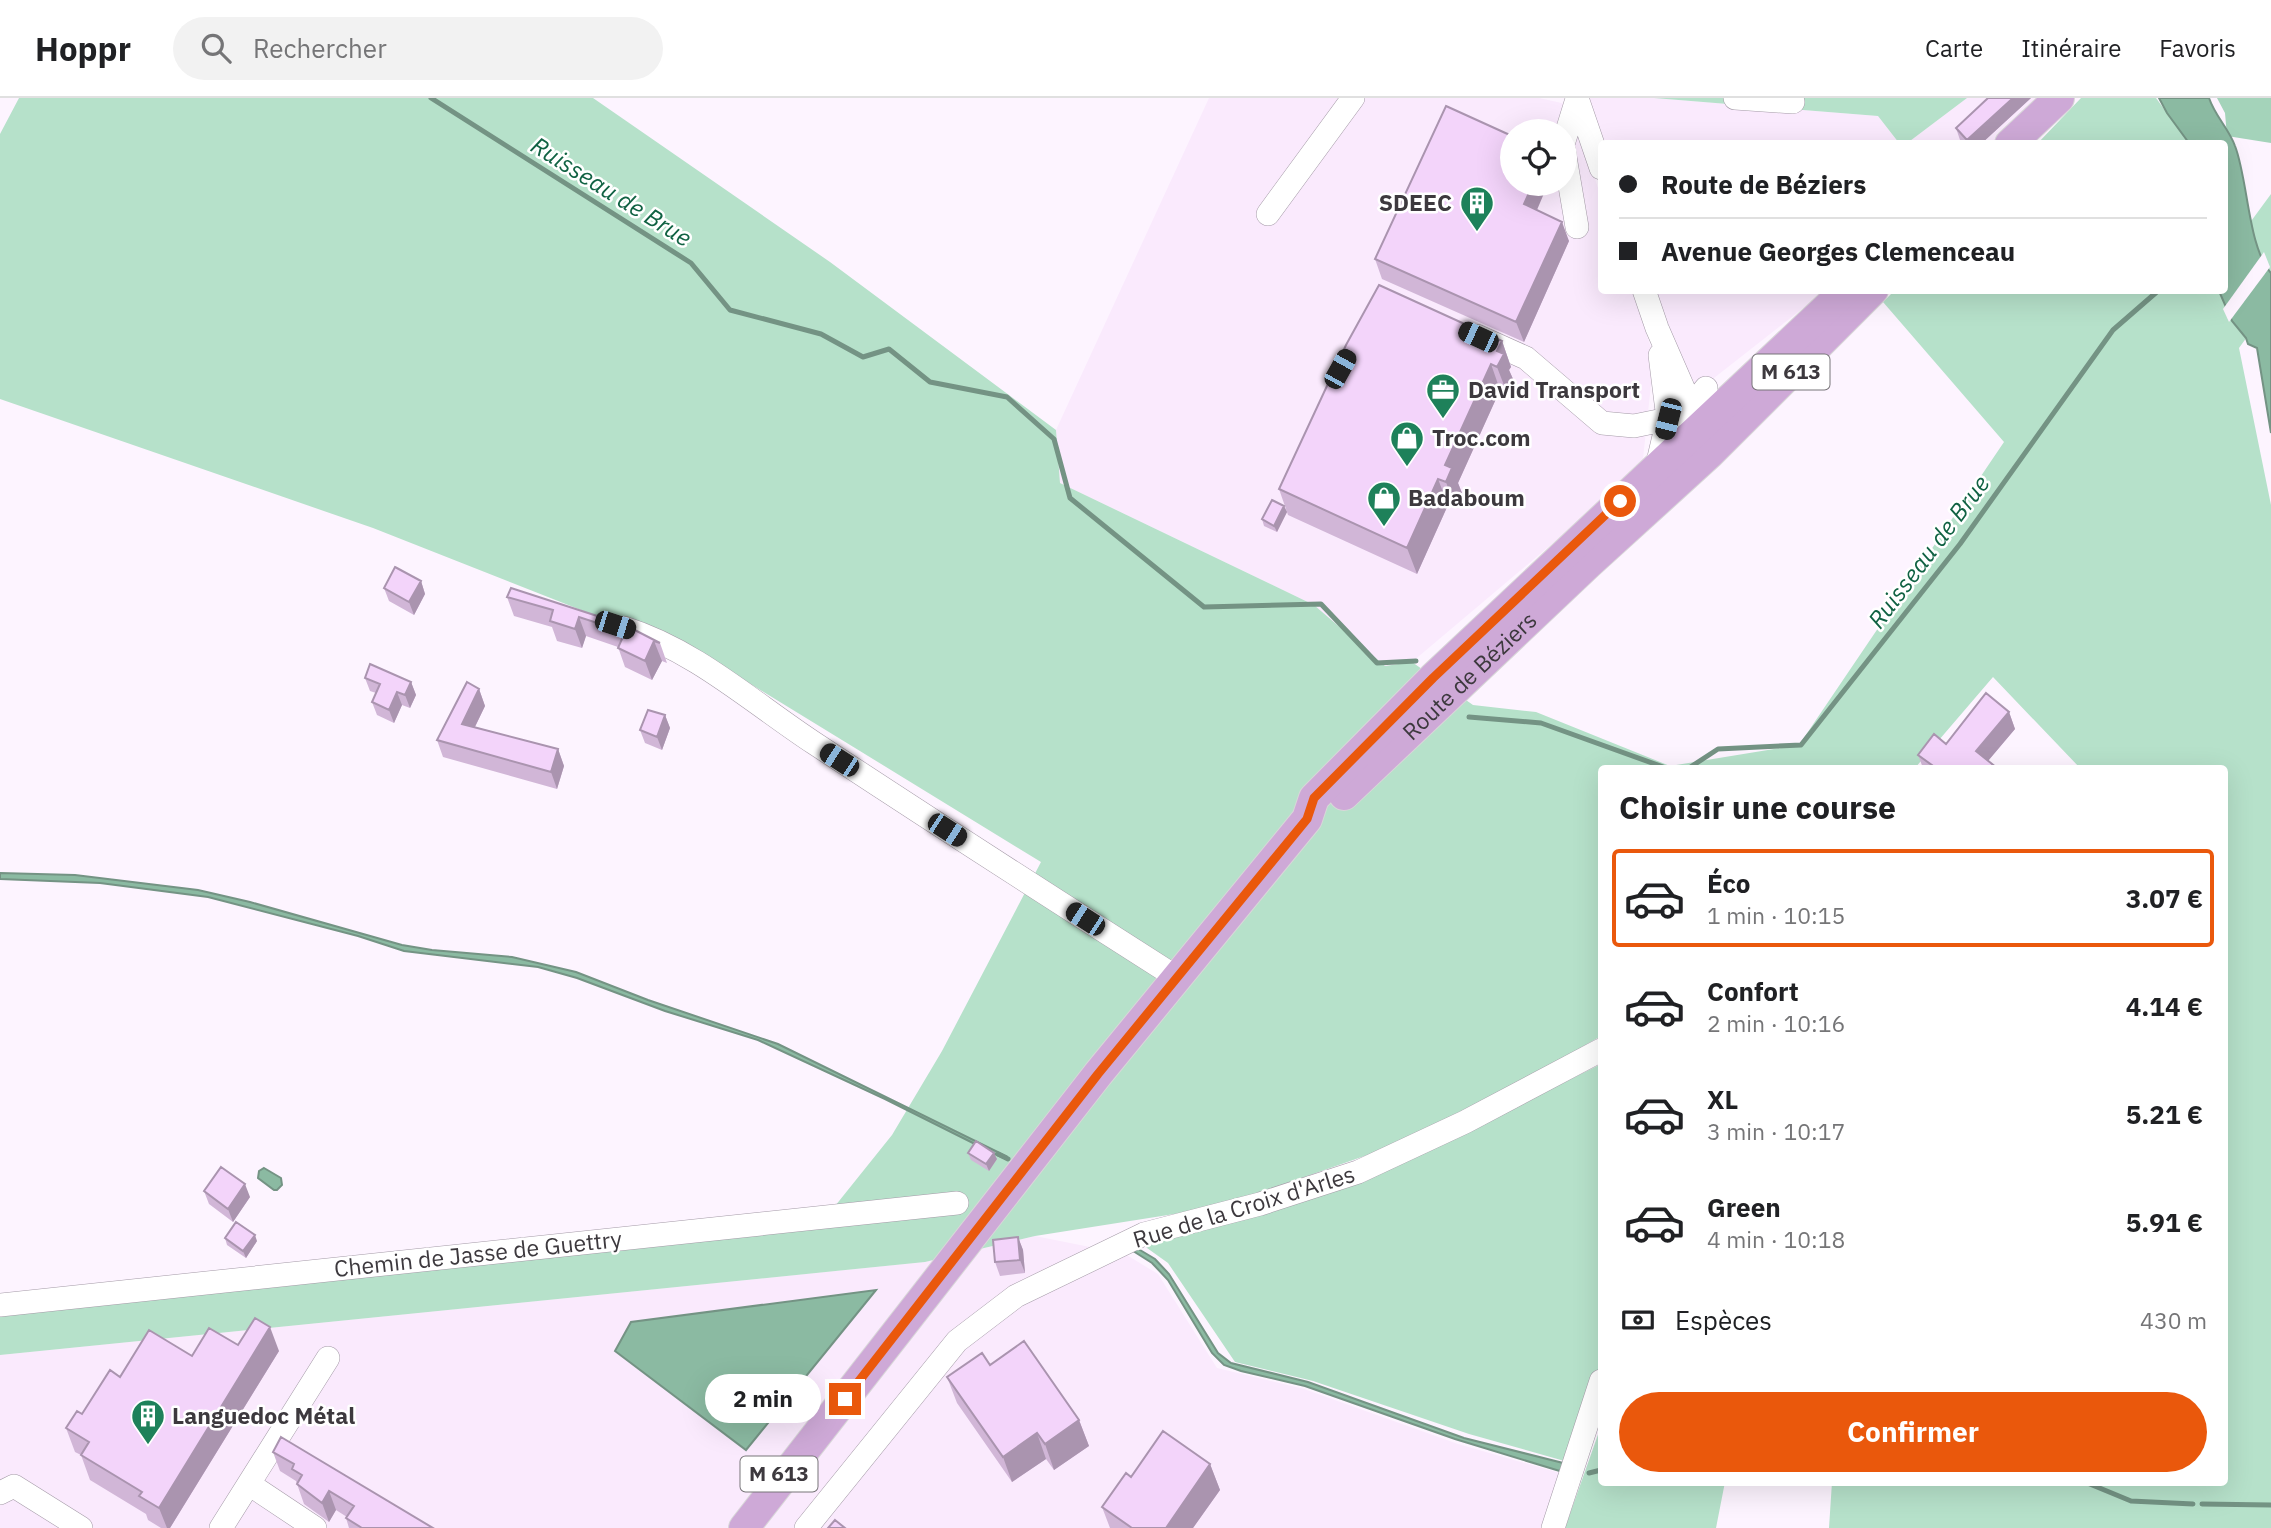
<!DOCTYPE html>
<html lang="fr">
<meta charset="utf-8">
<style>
:root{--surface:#fff;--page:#f2f2f2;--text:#202124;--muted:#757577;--line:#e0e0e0;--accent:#ea580c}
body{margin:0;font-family:"IBM Plex Sans",sans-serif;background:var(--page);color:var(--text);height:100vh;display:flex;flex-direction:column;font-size:26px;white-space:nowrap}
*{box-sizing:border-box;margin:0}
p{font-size:23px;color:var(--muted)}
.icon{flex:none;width:38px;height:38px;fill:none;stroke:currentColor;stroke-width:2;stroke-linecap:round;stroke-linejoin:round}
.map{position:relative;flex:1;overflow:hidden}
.side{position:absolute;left:1598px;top:667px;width:630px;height:721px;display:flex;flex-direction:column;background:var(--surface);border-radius:7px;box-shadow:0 7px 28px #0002}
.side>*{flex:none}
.top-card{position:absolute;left:1598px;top:42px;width:630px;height:154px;border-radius:7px;box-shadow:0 7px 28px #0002;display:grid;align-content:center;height:154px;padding:0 21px;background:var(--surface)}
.fabs{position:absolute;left:1500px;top:21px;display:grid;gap:14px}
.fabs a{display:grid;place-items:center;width:77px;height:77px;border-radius:50%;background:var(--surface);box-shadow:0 7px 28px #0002;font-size:35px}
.end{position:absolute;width:32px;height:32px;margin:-16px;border:9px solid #ea580c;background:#fff;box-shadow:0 0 0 4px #fff}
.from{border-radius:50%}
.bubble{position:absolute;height:49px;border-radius:24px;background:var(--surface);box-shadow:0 7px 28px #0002;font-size:23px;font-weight:800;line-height:49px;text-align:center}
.car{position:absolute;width:21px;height:42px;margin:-21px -10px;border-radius:9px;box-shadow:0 0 5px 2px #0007;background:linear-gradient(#222 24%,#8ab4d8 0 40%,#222 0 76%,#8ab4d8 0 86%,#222 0)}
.top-card b{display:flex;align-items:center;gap:24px;height:66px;font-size:26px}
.top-card b+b{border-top:2px solid var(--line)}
.top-card i{width:18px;height:18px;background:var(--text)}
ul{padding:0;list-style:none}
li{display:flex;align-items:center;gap:21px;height:98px;margin:0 14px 10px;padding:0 7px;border:4px solid transparent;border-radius:7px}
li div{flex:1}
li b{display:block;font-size:26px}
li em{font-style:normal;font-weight:800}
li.on{border-color:var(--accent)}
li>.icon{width:63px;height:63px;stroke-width:1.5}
h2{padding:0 21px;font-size:32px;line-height:84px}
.pay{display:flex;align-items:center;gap:18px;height:77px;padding:0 21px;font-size:26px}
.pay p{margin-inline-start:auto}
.action{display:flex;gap:14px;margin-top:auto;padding:14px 21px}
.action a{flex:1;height:80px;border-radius:42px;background:var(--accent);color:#fff;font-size:28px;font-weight:800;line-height:80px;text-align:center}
header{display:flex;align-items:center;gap:42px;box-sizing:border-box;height:98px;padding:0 35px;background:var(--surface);border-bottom:2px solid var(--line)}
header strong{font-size:33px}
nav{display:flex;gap:38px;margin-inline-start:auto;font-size:24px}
.search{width:490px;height:63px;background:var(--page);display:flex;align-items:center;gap:18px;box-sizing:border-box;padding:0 24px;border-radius:38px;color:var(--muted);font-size:26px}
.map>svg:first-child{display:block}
</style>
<header>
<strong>Hoppr</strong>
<div class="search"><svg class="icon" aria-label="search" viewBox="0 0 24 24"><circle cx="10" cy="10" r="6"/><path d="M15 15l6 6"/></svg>Rechercher</div>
<nav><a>Carte</a><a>Itinéraire</a><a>Favoris</a></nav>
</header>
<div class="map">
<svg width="2271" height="1430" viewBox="0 0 2271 1430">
<rect width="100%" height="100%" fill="#fdf4ff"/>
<path fill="#faeafd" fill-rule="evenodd" d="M1209,0H1539L1566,6L1586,54L1601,99V192L1632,193L1654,259L1642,370L1412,564L1385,568L1314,507L1060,385L1056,332ZM1512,33H1564V86H1512Z
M1588,0H1654L1878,18L1899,45H1604Z
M1967,0H2045L1994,45L1906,46Z
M1654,192L1825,193L1691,298Z
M1035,1138L1125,1156L1158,1176L1217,1270L1304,1291L1458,1346L1563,1376L1543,1430H0V1257L925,1164Z"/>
<path fill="#b6e1ca" d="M19,0H593L830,164L1056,332L1060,385L1314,507L1385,568L1412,564L1473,607L1536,614L1670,668L1799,647L2004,344L1883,204L1894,193L2224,192V160L2271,96V206L2239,250L2271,407V1430H1829L1832,1384H2224V670H2080L1993,579L1915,670H1601V938L1494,1000L1396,1047L1247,1099L1187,1114L1035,1138L925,1164L0,1257V1213L819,1128L892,1037L942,953L1041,764L718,566L373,430L0,301V36Z
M1654,0H1967L1906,46L1899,45L1878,18Z
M2081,0H2156L2189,45L2037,46Z
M1601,966V1280L1568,1364L1469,1336L1313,1283L1235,1264L1168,1165L1140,1145L1255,1117L1366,1083Z
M1601,1328V1384H1725L1716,1430H1565Z"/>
<path fill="#a4d3ba" d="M2217,0H2271V45L2227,38L2225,15Z"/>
<path fill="#8bbaa2" stroke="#749384" stroke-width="2" d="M2159,0H2209C2215,18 2229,31 2235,48C2248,81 2248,150 2271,175V335L2257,250L2248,246L2246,240L2232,223L2219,193L2224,192V46L2189,45L2167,15Z
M0,775L75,777L198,792L250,804L402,847L432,852L512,859L576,874L648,902L778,946L1006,1058L1004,1060L997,1057L885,1001L758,942L665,913L577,880L538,869L404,853L358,838L208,799L100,785L0,781Z
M264,1070L281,1080L282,1087L277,1092H274L258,1080L259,1073Z
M1135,1149L1155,1161L1169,1176L1218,1255L1231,1265L1308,1284L1464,1340L1567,1366L1563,1374L1455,1341L1305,1288L1241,1273L1224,1267L1212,1255L1168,1182L1152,1165L1130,1151Z
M876,1192L746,1352L615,1253L631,1224Z"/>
<path fill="#fdf4ff" d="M2264,154L2270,169L2229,224L2223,211Z"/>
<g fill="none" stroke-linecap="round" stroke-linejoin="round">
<path stroke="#749384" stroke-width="5" d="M431,0L691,165L730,212L821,236L863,259L889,251L930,284L1007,299L1054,341L1070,400L1204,509L1321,506L1377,565L1416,563
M1469,619L1541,625L1666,670
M1689,670L1718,651L1801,647L1960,446L2113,232L2159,192
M998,1056L1008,1061
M1589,1375L1601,1372
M2085,1384L2131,1403L2193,1406
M2202,1406L2271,1407"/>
<g stroke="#a49aa7" stroke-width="24">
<path id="minor" d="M1577,0L1601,70
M1735,0L1793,4
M1564,43L1577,1
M1564,53L1577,129
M1268,116L1353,0
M1644,192L1657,230L1691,308L1692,319
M1477,238L1526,260L1602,325L1634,328L1668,321L1691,308L1706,290
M1657,368L1668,321L1660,257
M624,530C695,552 753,605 814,645C934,724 1055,802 1176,879
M0,1207L957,1105
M249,1386L315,1430
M0,1395L14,1388L81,1430
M221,1430L328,1260
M806,1430L957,1243L1016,1198L1144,1136L1260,1106L1358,1074L1465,1024L1601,952
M1553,1430L1601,1283"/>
</g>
<g stroke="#d8d7d8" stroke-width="32">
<g id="major">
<path d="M2010,46L2059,0"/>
<path id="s1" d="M1344,697L1588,466L1709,356L1873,192"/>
<path d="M744,1430L1098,976L1307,721L1314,700L1433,580L1846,192"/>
</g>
</g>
<use href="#minor" stroke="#fff" stroke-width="23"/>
<use href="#major" stroke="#cea9d7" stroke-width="30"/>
</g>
<path fill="#d1b6d7" d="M1988,0H2031L1981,46H1963L1960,42L1956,30Z
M1537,112L1569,143L1524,244L1382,181L1375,161Z
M1502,243L1511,269L1509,272L1513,281L1507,295L1500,292L1458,385L1462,395L1455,410L1448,407L1417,476L1288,417L1279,391Z
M1284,408L1287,414L1277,434L1264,428L1262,421Z
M421,483L425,496L414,517L389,503L384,490Z
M511,490L660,545L667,565L662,563L652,582L625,569L618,549L586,538L582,550L557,543L552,529L514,518L507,499Z
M365,580L411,584L416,597L410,610L402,607L394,625L377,617L372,604L376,595L370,593Z
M479,591L485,608L475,629L558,651L564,668L557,691L443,659L437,642Z
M2009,614L2015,631L1988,663L1997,670H1923L1918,657L1946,646Z
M665,617L670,630L662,652L645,645L640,632Z
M968,1055L997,1061L989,1073L971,1062Z
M204,1093L250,1099L233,1124L209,1106Z
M1018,1139L1023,1152L1025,1175L1000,1178L995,1164Z
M225,1140L257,1143L246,1160L227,1147Z
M238,1247L279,1253L170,1430H161L148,1422L146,1416L90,1382L81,1357L75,1354L66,1330L82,1316L120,1279L192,1258Z
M990,1267L1079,1322L1089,1348L1054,1372L1046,1361L1012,1384L957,1305L947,1279Z
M273,1354L433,1430H349L346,1420L347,1419L336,1412L329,1424L304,1406L296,1383L280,1373Z
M1210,1366L1220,1392L1193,1430H1110L1102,1409L1131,1379Z"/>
<path fill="#aa94af" d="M2013,0H2031L1981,46H1968L1967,42Z
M1533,86H1548L1531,126L1524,106Z
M1562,124L1569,143L1524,244L1516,224Z
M1502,243L1511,269L1509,272L1513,281L1507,295L1497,269V253Z
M1491,266L1500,292L1458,385L1462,395L1455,410L1446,384L1445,367Z
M1438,381L1448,407L1417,476L1407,450Z
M1284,408L1287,414L1277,434L1274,428Z
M421,483L425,496L414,517L409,504Z
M579,519L586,538L582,550L575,531Z
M654,543L662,563L652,582L645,563Z
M411,584L416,597L410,610L405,597Z
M479,591L485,608L468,643L462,626Z
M397,594L402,607L394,625L389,612Z
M2009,614L2015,631L1982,670L1976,653Z
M665,617L670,630L662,652L657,639Z
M558,651L564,668L557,691L551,674Z
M994,1055L997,1061L989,1073L986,1066Z
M245,1086L250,1099L233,1124L228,1111Z
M255,1137L257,1143L246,1160L243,1153Z
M1018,1139L1023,1152L1025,1175L1020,1162Z
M270,1229L279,1253L170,1430H167L159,1410Z
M1079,1322L1089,1348L1054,1372L1045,1346Z
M1037,1335L1046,1361L1012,1384L1003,1359Z
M1210,1366L1220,1392L1193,1430H1166Z
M329,1393L336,1412L329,1424L322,1405Z"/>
<path fill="#f3d4fa" stroke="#aa94af" stroke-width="2" d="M1988,0H2013L1967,42L1956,30Z
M1446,8L1512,38V86H1533L1524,106L1562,124L1516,224L1375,161Z
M1379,187L1502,243L1497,253L1504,256L1497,269L1491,266L1445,367L1452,370L1446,384L1438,381L1407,450L1279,391L1346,247Z
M1272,402L1284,408L1274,428L1262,421Z
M395,469L421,483L409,504L384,490Z
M511,490L625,527L660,545L654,543L645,563L618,550L625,534L579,519L575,531L550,523L553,512L507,499Z
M370,566L411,584L405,597L397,594L389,612L372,604L380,586L365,580Z
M467,584L479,591L462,626L558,651L551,674L437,642Z
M1986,595L2009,614L1976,653L1997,670H1936L1918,657L1934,636L1946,646Z
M648,612L665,617L657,639L640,632Z
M976,1043L994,1055L986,1066L968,1055Z
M221,1069L245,1086L228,1111L204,1093Z
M236,1124L255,1137L243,1153L225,1140Z
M1018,1139L1020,1162L995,1164L993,1142Z
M255,1220L270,1229L159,1410L139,1398L142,1394L81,1357L89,1344L66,1330L77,1313L82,1316L110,1272L120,1279L149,1232L192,1258L209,1230L238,1247Z
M1024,1243L1079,1322L1045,1346L1037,1335L1003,1359L947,1279L982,1255L990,1267Z
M1163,1333L1210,1366L1166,1430H1132L1102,1409L1126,1375L1131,1379Z
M281,1339L433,1430H362L346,1420L354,1408L329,1393L322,1405L297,1386L302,1377L292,1371L294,1366L273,1354Z
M835,1422L845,1430H828Z"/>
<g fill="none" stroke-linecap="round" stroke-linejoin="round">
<path stroke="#ea580c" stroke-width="9" d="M845,1301L1098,976L1307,721L1314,700L1433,580L1620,403"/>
</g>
<defs>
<g id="building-pin" transform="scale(1.75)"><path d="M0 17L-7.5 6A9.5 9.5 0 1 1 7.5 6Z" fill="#1e815a" stroke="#fff"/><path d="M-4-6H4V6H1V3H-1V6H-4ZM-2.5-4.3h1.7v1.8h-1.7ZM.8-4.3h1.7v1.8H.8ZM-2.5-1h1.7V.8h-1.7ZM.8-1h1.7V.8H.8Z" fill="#fff"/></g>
<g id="office-pin" transform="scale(1.75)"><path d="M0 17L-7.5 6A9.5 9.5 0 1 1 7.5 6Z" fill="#1e815a" stroke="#fff"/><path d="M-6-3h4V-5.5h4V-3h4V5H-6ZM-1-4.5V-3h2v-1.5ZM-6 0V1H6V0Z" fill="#fff"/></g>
<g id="shop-pin" transform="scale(1.75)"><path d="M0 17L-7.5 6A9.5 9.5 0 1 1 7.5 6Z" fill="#1e815a" stroke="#fff"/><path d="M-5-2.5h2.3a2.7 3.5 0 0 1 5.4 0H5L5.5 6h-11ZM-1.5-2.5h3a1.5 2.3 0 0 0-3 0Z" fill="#fff"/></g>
</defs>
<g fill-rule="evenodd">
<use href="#building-pin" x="1477" y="105"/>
<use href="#office-pin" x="1443" y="292"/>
<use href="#shop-pin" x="1407" y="340"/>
<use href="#shop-pin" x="1384" y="400"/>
<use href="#building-pin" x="148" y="1318"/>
</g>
<g text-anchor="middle" stroke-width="5" stroke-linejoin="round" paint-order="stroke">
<g fill="#fff" stroke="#777478" stroke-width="2">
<rect x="1752.5" y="256.5" width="77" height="35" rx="5"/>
<rect x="740.5" y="1358.5" width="77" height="35" rx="5"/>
</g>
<g font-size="21" font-weight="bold" fill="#3d393e">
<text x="1791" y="281">M 613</text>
<text x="779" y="1383">M 613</text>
</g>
<g font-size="23" font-weight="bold" fill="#3d393e" stroke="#fff" text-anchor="start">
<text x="1452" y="113" text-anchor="end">SDEEC</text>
<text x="1468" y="300">David Transport</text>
<text x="1432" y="348">Troc.com</text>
<text x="1408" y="408">Badaboum</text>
<text x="172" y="1326">Languedoc Métal</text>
</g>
<g font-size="23" fill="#3d393e" stroke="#fff">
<text dy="8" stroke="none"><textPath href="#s1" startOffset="173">Route de Béziers</textPath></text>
<text transform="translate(1244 1109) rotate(-17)" y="8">Rue de la Croix d'Arles</text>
<text transform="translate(478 1156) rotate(-6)" y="8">Chemin de Jasse de Guettry</text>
</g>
<g font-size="24" font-style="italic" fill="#106243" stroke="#fff">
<text transform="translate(611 94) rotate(32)" y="8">Ruisseau de Brue</text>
<text transform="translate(1929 454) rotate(-53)" y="8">Ruisseau de Brue</text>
</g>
</g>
</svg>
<div class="fabs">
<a><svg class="icon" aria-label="locate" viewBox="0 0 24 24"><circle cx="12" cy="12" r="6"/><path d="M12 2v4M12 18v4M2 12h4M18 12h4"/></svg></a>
</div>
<i class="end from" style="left:1620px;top:403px"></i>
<i class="end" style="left:845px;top:1301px"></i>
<div class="bubble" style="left:705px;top:1276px;width:116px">2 min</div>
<i class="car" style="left:1478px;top:239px;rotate:295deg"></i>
<i class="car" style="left:1340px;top:271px;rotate:29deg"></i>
<i class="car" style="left:1668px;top:321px;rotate:194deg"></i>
<i class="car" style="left:615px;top:527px;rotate:108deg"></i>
<i class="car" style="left:839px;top:662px;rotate:303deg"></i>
<i class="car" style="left:947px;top:732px;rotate:123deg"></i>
<i class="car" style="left:1085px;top:821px;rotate:303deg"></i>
<div class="top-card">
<b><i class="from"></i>Route de Béziers</b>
<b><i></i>Avenue Georges Clemenceau</b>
</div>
<section class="side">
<h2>Choisir une course</h2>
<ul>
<li class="on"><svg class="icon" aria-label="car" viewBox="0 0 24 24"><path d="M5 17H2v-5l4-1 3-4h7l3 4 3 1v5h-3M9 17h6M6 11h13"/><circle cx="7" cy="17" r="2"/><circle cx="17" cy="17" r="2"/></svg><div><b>Éco</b><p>1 min · 10:15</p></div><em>3.07 €</em></li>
<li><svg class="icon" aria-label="car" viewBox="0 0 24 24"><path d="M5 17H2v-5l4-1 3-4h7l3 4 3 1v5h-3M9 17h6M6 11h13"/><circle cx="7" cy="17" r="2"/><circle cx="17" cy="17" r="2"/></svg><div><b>Confort</b><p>2 min · 10:16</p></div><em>4.14 €</em></li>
<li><svg class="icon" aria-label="car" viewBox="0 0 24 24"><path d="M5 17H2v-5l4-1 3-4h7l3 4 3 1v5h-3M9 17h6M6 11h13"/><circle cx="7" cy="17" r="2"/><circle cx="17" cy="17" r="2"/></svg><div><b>XL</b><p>3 min · 10:17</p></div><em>5.21 €</em></li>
<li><svg class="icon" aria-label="car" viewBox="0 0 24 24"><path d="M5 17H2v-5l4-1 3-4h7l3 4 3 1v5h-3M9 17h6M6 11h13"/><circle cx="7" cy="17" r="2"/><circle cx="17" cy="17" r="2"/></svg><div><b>Green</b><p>4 min · 10:18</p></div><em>5.91 €</em></li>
</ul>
<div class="pay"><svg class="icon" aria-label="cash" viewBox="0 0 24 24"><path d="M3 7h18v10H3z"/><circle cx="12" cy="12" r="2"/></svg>Espèces<p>430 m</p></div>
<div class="action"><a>Confirmer</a></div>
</section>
</div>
